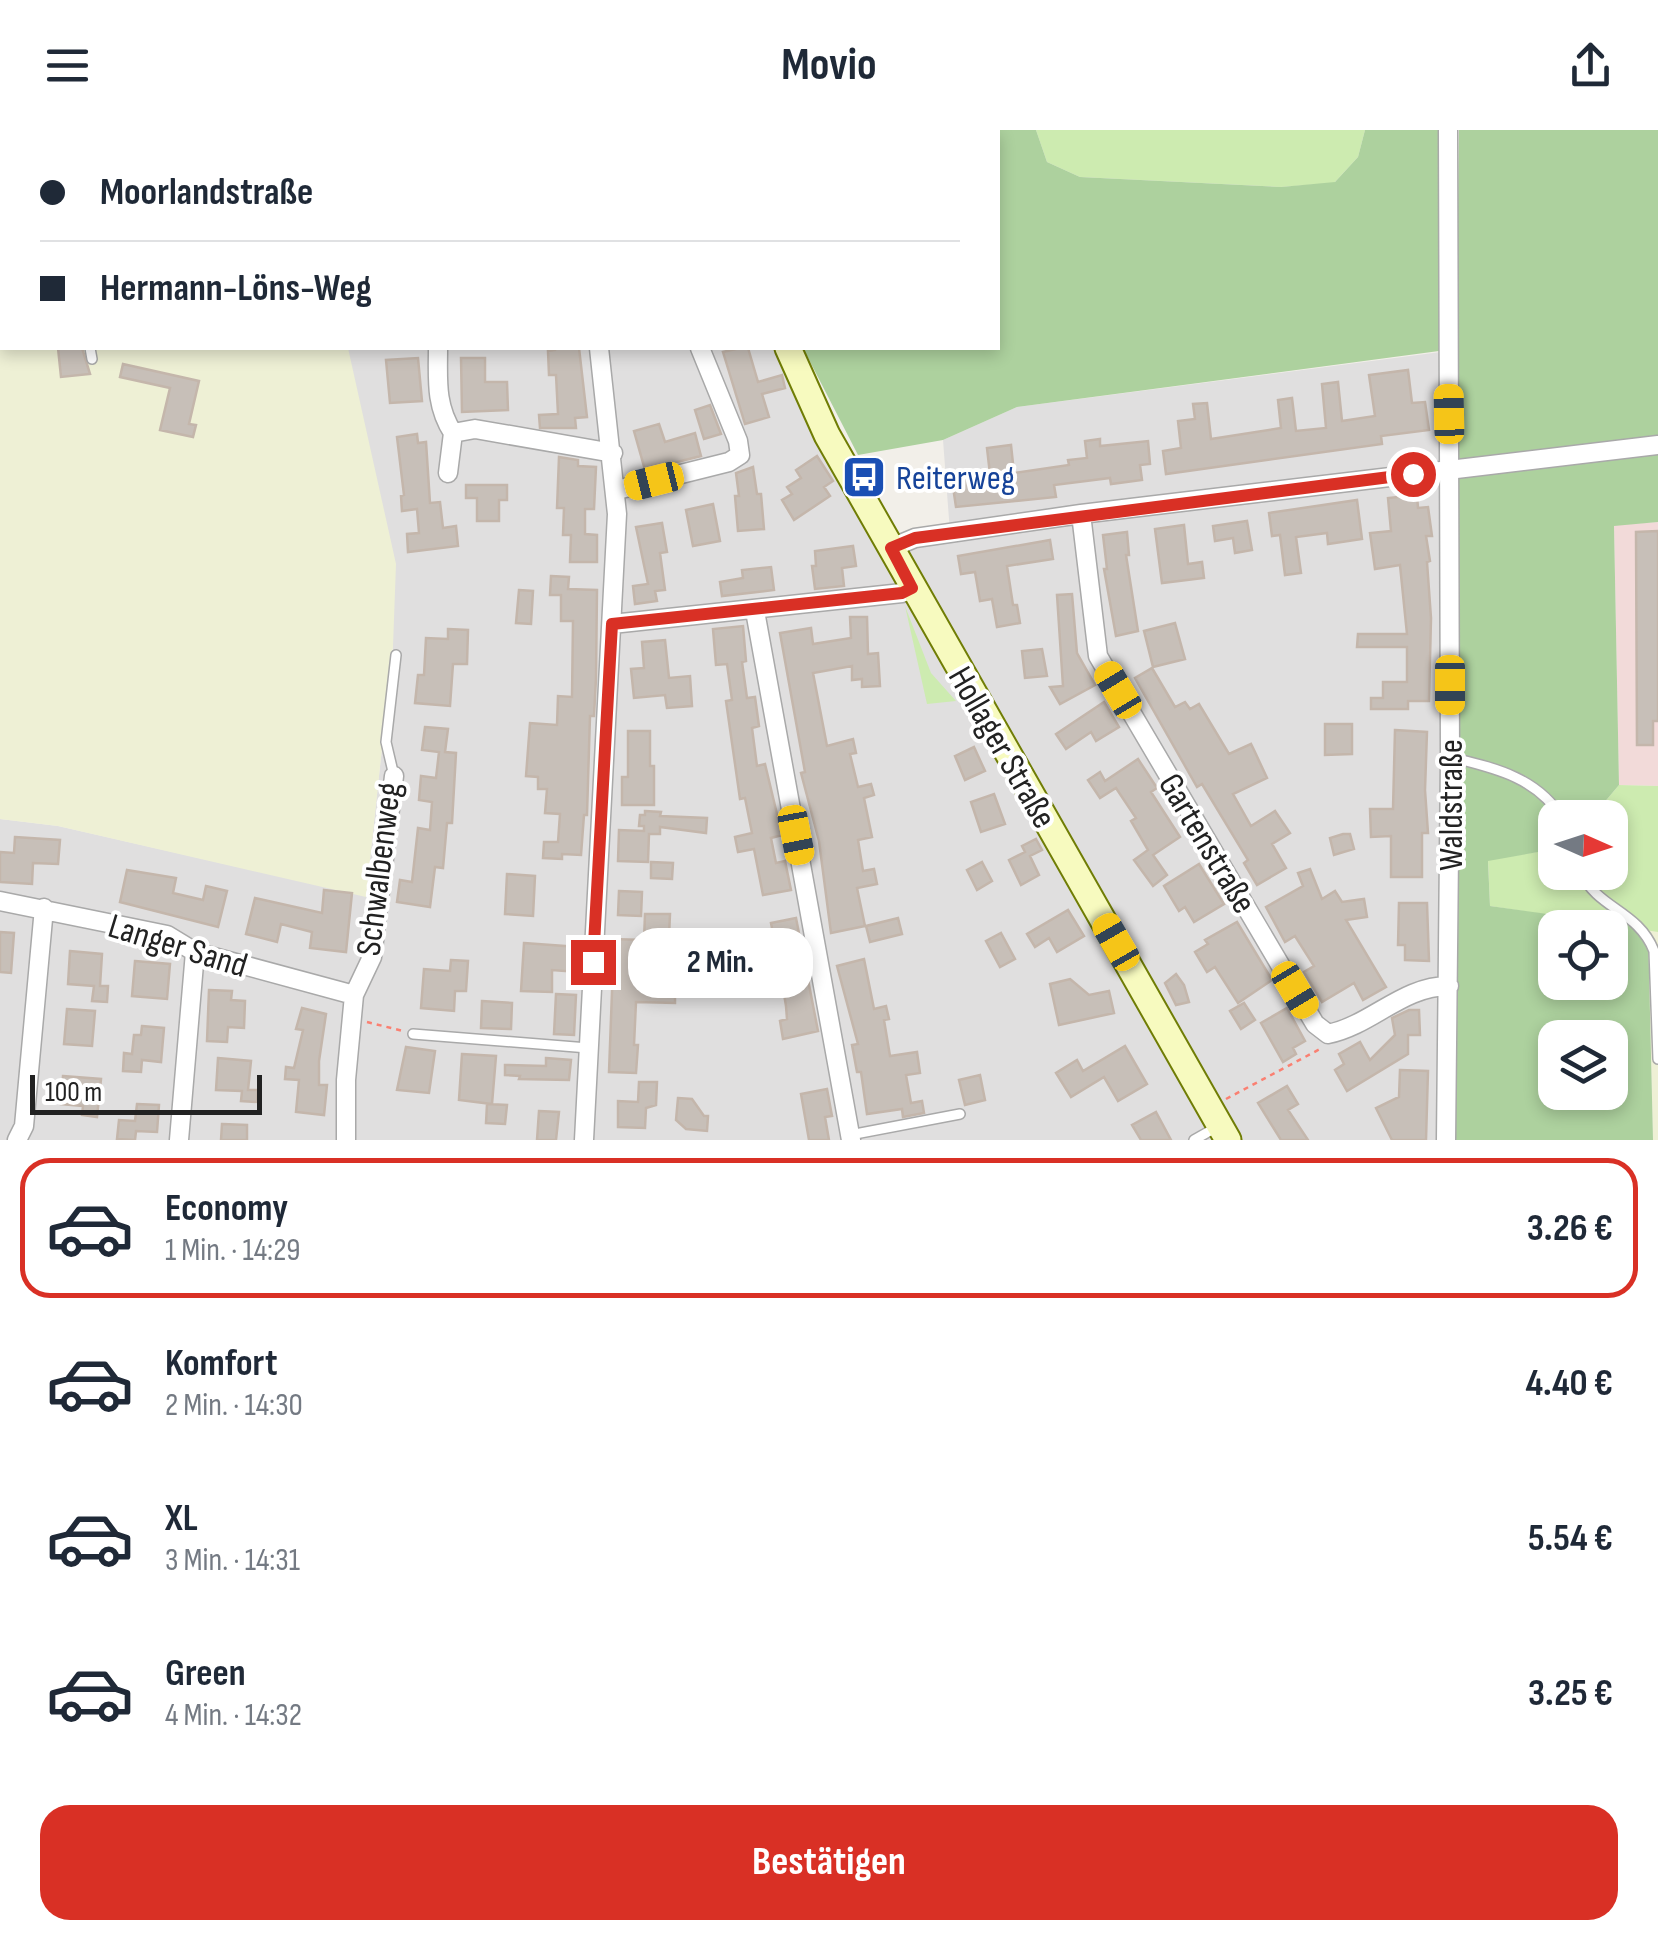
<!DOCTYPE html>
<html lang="de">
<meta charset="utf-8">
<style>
:root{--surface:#fff;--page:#f2f2f3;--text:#1f2937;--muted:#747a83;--line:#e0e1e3;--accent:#d93025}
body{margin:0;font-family:"Sofia Sans Condensed",sans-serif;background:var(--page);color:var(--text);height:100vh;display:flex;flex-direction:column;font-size:38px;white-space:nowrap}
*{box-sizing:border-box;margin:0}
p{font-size:32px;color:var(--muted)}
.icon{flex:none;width:55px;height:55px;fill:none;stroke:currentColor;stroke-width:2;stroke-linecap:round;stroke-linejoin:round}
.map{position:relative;height:1010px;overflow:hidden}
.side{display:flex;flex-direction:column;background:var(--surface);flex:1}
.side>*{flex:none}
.guide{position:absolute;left:0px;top:0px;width:1000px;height:220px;box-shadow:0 5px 15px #0003;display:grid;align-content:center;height:220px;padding:0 40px;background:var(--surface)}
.needle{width:65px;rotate:93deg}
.buttons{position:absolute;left:1538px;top:670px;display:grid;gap:20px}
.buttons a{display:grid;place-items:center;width:90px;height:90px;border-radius:20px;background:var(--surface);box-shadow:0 5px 15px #0003;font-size:50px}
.scale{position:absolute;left:30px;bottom:25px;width:232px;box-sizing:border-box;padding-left:10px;border:5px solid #222;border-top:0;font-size:28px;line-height:35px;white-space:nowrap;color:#222;-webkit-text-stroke:8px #fff;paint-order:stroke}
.end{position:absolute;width:45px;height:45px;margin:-22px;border:12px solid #d93025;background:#fff;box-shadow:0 0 0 5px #fff}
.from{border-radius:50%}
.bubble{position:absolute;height:70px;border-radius:30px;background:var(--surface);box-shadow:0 5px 15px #0003;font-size:32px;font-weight:700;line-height:70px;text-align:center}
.car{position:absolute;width:30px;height:60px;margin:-30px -15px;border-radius:12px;box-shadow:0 0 8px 2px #0007;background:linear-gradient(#f5c518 24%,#345 0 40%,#f5c518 0 76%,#345 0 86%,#f5c518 0)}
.guide b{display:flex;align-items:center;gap:35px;height:95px;font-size:38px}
.guide b+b{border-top:2px solid var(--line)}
.guide i{width:25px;height:25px;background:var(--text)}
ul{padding:18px 0 0;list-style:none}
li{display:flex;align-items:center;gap:30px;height:140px;margin:0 20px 15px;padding:0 20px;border:5px solid transparent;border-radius:30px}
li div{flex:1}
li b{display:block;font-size:38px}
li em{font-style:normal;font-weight:700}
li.current{border-color:var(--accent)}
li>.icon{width:90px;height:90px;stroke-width:1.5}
.cta{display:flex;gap:20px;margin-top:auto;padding:20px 40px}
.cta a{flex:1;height:115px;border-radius:30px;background:var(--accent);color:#fff;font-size:40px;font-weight:700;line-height:115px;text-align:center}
header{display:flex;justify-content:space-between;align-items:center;height:130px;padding:0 40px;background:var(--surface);font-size:45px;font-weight:700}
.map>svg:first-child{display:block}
</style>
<header><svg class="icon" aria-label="menu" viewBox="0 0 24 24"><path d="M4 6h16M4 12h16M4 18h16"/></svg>Movio<svg class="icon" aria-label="share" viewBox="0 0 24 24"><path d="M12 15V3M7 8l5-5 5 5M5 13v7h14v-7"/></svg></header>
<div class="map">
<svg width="1658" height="1010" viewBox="0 0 1658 1010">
<rect width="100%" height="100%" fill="#f2efe9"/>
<path fill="#e0dfdf" d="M346,218H788L891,418L950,402L943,310L1017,277L1456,220L1446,1010H0V689L58,696L366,766L393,516Z"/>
<path fill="#f2dad9" d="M1658,392V656L1619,655L1614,395Z"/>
<path fill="#eef0d5" d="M0,61L2,218H348L396,434L393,516L366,767L58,696L0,689Z
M1648,798L1658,802V1010H1653Z"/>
<path fill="#cdebb0" d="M1036,0H1365L1358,27L1334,53L1281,57L1080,47L1047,32Z
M905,476L931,543L956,571L927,574Z
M1619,655L1658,656V802L1490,776L1488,730L1555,719V742H1610V688L1592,687Z"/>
<path fill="#add19e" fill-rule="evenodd" d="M0,0H452V2H2V35Z
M714,0H1036L1047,32L1080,47L1281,57L1335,52L1358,27L1365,0H1440L1439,221L1017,277L943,310L858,325L803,218H998V2Z
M1459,0H1658V392L1614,396L1619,655L1592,687L1555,688V719L1488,731L1490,776L1648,798L1653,1010H1446ZM1555,798H1610V852H1555ZM1555,908H1610V962H1555Z"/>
<path fill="#c7bfb8" stroke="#c4b6ab" stroke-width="2.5" d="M58,218H82L90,244L61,247Z
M555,218H579L587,287L575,288L576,298H540L539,285L558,284L556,245H549L548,221L555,220Z
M740,218H748L758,252L782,245L785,258L762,264L769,287L745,294L723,222Z
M418,228L422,271L390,273L386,230Z
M461,228H485V252H507L508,280L462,282Z
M123,234L199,251L189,294L196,295L193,307L160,300L170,258L120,247Z
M1408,240L1412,273L1425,272L1429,300L1381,306L1382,314L1166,344L1163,321L1181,318L1178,291L1195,289L1193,274L1207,273L1211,309L1281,298L1278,270L1292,268L1296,301L1326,298L1322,254L1338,252L1342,291L1375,286L1369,245Z
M710,275L721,304L704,309L695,280Z
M659,294L665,312L695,303L701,326L645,340L634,301Z
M417,304L418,313L426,312L430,373L440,372L443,398L456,396L458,416L408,422L407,404L419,403L417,379L402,381L401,366L404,365L397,307Z
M1100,309V316L1148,311L1150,334L1140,335L1142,350L1111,354L1110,348L1054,355L1056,367L956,377L952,350L990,344L987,318L1011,315L1014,343L1069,335L1068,330L1087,328L1085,311Z
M817,326L833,351L824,357L830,366L794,390L782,370L792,364L787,357L801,348L796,340Z
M559,327L578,330V336L596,337L594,379H585V404L597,405V432H570L571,405H563L564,378H557Z
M753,337L757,364H761L764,399L738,401L735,366H739L736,343Z
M466,355H507V370H499V391H477V368H466Z
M1417,365L1418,378L1428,377L1432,406H1426L1430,431L1427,432L1431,488L1429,571H1408V579H1371V568H1383V552H1407V517H1357L1358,504H1407L1400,435L1375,439L1370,403L1391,401L1388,368Z
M1357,370L1362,409L1328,414L1327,403L1296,407L1301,443L1285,445L1280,405L1272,406L1269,383Z
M713,374L720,411L693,416L686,380Z
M1247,391L1252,420L1235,423L1233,408L1215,411L1213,396Z
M662,393L667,422L660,423L665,460L655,461L657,471L635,474L633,456L648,454L636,397Z
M1184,395L1188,434L1202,432L1204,448L1162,453L1155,399Z
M1658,401V591H1653V615H1637L1636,402Z
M1127,402L1129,425H1126L1138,501L1116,506L1104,439H1107L1103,405Z
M1050,410L1053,429L1007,436L1013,475H1017L1020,493L997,497L992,469L980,471L975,442L961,444L958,426Z
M853,416L856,436L842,438L844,456L815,459L812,436H816L815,421Z
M771,437L774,460L722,466L720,452L743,448L742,440Z
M551,446L569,447L568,459L597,460L596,548L594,586H590L587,685H584L581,725L562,724V729L543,728L544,712H558L560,684L545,683L547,659H538V647L526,646L530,593L557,595L558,566L572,567L573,491H561V465H550Z
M519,460L533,461L531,494L516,493Z
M1072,464L1077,523L1095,555L1060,574L1050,557L1063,556L1057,465Z
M850,487H867L868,524L878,523L880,556L862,557V549L852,550V536L813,543L827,616L853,609L856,623L850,624L858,657L871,654L874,665L864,668L872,707L858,710L863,741L874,739L877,754L857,758L865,796L831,803L819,711L801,643L805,642L780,503L811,498L813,514L851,508Z
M1175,493L1185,529L1153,537L1144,501Z
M743,496L746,531L742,532L747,568L755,567L759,596L752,598L757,636L765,634L782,705L771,708L776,733L785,731L791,760L763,765L754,719L738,722L735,707L752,703L745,668L740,669L726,571L732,570L727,534L716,535L713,499Z
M448,499L468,500L467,534H453L450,576L415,573L418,545H424L426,508L448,509Z
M665,510L669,548L690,546L692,576L667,578L665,565L634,568L631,539L644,538L642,512Z
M1042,519L1047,546L1025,548L1022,521Z
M1152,538L1175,577L1185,572L1190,579L1199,574L1229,624L1251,614L1254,620L1267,648L1233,664L1251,696L1275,681L1290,703L1272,714L1286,738L1257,755L1244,733L1248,730L1202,654L1197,657L1135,548Z
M1104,572L1119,597L1096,611L1091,602L1066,619L1056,604Z
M1325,594H1352V624L1325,625Z
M425,597L448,599L445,622L456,623L452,693H447L443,738L435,737L430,777L397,772L400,750L412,752L418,698L430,700L432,672L419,670L421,646L436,648L439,622L422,620Z
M1395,600L1427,602L1425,660L1428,703H1422V747H1391V706L1371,707L1370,679H1393Z
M628,601H650V636H654V675H622V647H628Z
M974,617L985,641L965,650L955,626Z
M1138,629L1157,658L1151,662L1180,707L1153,725L1167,745L1153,756L1134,730L1148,720L1131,691L1136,688L1116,658L1100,668L1088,650L1100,642L1105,651Z
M994,664L1005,694L981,702L971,672Z
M645,681L661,682L660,686L707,688L706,703L660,697V704H649L648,732L618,731L619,700L644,701V696H639L640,685H645Z
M1343,704H1350L1354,719L1334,725L1330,708Z
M15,707L60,710L58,734L33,733L32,754L0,752V722L14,723Z
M1036,709L1042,720L1030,726L1039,745L1021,755L1009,730L1025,722L1022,716Z
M651,732L673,733L672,749L651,748Z
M982,732L992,751L977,760L967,740Z
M1199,734L1224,774L1194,792L1185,777L1179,781L1164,756Z
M1310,739L1322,769L1335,761L1342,772L1364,769L1367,787L1346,790L1386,857L1363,870L1354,853L1322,872L1304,842L1314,836L1295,806L1285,812L1266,777L1303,756L1298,743Z
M127,740L176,748L173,763L203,770L206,756L227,761L218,797L120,772Z
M507,744L535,746L533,786L505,784Z
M324,760L352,763L346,822L310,818L312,802L281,794L277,812L246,804L255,768L322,783Z
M619,761L642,762L641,786L618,785Z
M1399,773H1427L1429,831L1405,830V815H1398Z
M1068,780L1084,806L1057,822L1049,808L1035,817L1027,804Z
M645,784H670L667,851L675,852V873L636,872L634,915H638L636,943L609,942L614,809L644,810Z
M796,788L818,901L783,909L780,891L787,889L786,876L782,852L774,854L771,836L779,834L771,793Z
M898,788L902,804L870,812L866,796Z
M1237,792L1272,850L1238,873L1215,837L1207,842L1195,822L1208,814L1205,810Z
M0,802L14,803L11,843L0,842Z
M1001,803L1015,829L1000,837L986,811Z
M524,813L578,817L577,842L552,840V862L521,861Z
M70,821L102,824L100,856H108L107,872L92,871L94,856L68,854Z
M864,829L874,879L886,876L889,889L884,890L890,926L917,922L920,943L906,945L911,973L922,971L924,983L903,987L902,979L867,984L861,942H857L852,915L858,914L837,836Z
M451,830L468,831L466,861H455L454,881L421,878L424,839L450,841Z
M135,831L170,834L167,869L132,866Z
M1176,844L1184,855L1189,872L1176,875L1165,853Z
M1070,849L1089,865L1109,861L1114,883L1059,895L1050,854Z
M209,860L232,861L231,870L245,871L244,898L228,897L227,912L207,911Z
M556,864L576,865L574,905L554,904Z
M482,871L512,873L511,899L481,898Z
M1244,873L1255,890L1241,899L1230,881Z
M302,878L326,884L319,931V955H327L324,985L296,982L299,950L285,949L286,937L294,938L303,900L296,899Z
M1287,878L1305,911L1293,918L1296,924L1283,932L1261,893Z
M67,879L95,881L92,916L64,914Z
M1409,880H1419L1420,905H1408V924L1347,961L1335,940L1344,934L1339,924L1360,912L1370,930L1395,905L1392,888Z
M142,896L164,898L161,932L142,930L141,942L123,941L124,923L132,924L134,905H141Z
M1125,916L1147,954L1118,971L1104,947L1071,967L1056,943L1077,930L1083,941Z
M406,917L435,921L429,963L397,960Z
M462,924L496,926L492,974L459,970Z
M218,928L251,931L248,960H258L257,972L241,971L242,961L216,960Z
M546,928L571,930L569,950L519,949L520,946L505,945V935L546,936Z
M1400,940L1428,941L1426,1010H1392L1376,978L1399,967Z
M980,945L985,970L965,975L959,950Z
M63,946L101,949L97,987L82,985L83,976L61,974Z
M639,952H657L656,975L646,978L645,998L618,997V971L638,972Z
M1287,956L1298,974L1288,980L1308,1010H1281L1258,973Z
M827,959L832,986L825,987L829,1010H809L801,964Z
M678,968L692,969L704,986H708L707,1001L686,999L676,990Z
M137,974L159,975L157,1002L136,1001L135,1010L117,1009L119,990L135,991Z
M487,974L507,975L505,994L486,993Z
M539,981L559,982L556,1010H537Z
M1156,982L1171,1010H1141L1132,995Z
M222,994L247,995V1010H221Z"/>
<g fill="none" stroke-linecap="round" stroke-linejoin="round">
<g stroke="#a9a9a9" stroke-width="12">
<path id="lane" d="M90,218L92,229
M1450,627C1494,638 1537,647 1562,688
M394,646L386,612L396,525
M1581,742C1597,779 1638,780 1654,821L1658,929
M413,904L588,918
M850,1005L960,984
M1194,1010L1217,997"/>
</g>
<g stroke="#a9a9a9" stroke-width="21">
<path id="street" d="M678,2L680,0
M0,44L2,45
M438,218C438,249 435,275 453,303
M448,343L453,303L475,299L613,323
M617,360L729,332L740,325L738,311L700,218
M1081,384L1098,526L1315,894L1328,904C1372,895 1402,856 1449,856
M891,418L915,408L1081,384L1658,315
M755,481L851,1010
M612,494L902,463L912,458
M0,771L167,805L195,822L354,865
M17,1010L24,996L44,778
M179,1010L195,822
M346,1010V950L354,865L372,827L394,646
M584,1010L617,384L599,218
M1446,1010L1450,627L1448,0"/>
</g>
<g stroke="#707d05" stroke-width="29">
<path id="secondary" d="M698,0L699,2
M788,218L827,305L1228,1010"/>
</g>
<path stroke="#fa8072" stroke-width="2.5" stroke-dasharray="5 5" stroke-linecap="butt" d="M367,892L403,901
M1226,969L1320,919"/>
<use href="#lane" stroke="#fff" stroke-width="9"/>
<use href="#street" stroke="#fff" stroke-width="18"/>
<use href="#secondary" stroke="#f7fabf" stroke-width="25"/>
</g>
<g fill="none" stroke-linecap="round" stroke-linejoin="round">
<path stroke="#d93025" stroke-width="12" d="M593,832L612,494L902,463L912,458L891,418L915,408L1413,344"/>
</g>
<defs>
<g id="bus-square" transform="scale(2.25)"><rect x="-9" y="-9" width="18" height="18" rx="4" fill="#1a4fb4" stroke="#fff"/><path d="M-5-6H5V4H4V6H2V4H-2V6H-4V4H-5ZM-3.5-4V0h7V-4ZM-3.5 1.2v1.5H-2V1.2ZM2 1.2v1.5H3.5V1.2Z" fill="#fff"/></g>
</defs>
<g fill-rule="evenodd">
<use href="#bus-square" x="864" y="347"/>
</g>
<g text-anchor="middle" stroke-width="8" stroke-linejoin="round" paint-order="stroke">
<g font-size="35" fill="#164399" stroke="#fff" text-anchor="start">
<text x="896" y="359">Reiterweg</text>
</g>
<g font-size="35" fill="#222" stroke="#fff">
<text transform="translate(1003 617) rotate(60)" y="12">Hollager Straße</text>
<text transform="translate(1450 675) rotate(-90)" y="12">Waldstraße</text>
<text transform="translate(1208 713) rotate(59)" y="12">Gartenstraße</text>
<text transform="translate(378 739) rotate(-83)" y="12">Schwalbenweg</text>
<text transform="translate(178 815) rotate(17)" y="12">Langer Sand</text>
</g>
</g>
</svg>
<div class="buttons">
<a><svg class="needle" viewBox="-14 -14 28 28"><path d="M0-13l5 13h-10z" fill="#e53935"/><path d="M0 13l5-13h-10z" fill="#747a83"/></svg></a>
<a><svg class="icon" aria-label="locate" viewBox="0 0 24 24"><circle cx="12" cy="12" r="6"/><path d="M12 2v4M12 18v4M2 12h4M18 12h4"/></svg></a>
<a><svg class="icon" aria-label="layers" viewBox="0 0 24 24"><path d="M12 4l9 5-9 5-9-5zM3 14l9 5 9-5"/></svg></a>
</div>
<div class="scale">100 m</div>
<i class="end from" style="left:1413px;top:344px"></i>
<i class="end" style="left:593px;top:832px"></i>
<div class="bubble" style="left:628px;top:798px;width:185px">2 Min.</div>
<i class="car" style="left:1449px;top:284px;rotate:359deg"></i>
<i class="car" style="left:654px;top:351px;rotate:256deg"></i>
<i class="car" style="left:1450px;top:555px;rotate:180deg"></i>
<i class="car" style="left:1118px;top:560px;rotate:329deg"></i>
<i class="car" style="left:796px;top:705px;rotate:169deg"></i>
<i class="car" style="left:1116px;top:812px;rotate:330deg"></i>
<i class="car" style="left:1295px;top:860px;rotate:149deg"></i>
<div class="guide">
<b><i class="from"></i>Moorlandstraße</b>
<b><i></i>Hermann-Löns-Weg</b>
</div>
</div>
<section class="side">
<ul>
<li class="current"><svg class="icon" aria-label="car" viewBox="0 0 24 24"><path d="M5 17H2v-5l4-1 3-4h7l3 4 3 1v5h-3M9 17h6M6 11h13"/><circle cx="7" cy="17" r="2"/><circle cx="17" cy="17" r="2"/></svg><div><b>Economy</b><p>1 Min. · 14:29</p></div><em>3.26 €</em></li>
<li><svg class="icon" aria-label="car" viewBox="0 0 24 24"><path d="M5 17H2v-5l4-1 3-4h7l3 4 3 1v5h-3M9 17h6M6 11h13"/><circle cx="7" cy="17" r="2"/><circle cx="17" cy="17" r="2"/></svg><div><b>Komfort</b><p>2 Min. · 14:30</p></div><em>4.40 €</em></li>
<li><svg class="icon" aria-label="car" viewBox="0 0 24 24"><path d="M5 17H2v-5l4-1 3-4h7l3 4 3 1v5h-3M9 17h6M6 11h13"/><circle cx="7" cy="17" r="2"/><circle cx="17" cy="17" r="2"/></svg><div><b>XL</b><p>3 Min. · 14:31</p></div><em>5.54 €</em></li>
<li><svg class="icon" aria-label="car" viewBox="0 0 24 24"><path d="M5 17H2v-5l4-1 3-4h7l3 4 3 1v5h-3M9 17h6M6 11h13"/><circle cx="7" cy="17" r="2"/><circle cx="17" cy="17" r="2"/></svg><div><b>Green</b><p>4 Min. · 14:32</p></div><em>3.25 €</em></li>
</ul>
<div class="cta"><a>Bestätigen</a></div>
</section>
